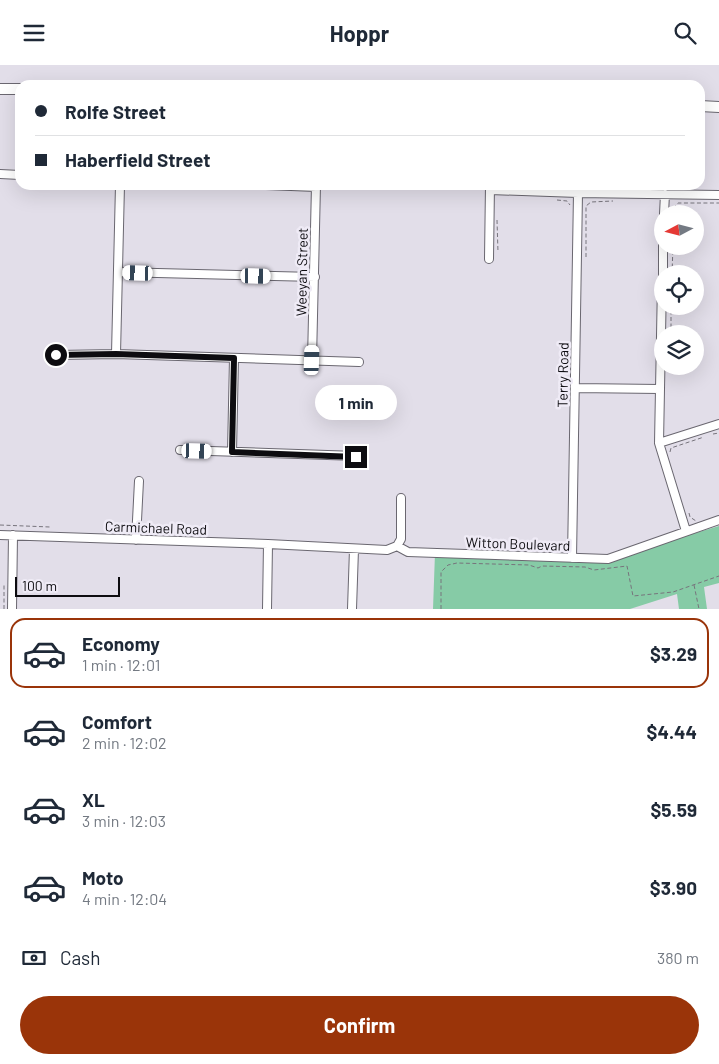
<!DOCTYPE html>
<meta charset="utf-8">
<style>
:root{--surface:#fff;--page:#f2f2f3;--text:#1f2937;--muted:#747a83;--line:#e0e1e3;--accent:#9a3409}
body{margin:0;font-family:Barlow,sans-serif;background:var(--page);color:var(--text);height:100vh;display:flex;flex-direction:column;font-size:19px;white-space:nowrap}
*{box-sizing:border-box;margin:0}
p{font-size:16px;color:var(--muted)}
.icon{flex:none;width:28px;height:28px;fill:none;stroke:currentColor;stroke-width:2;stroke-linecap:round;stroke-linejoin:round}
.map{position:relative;height:544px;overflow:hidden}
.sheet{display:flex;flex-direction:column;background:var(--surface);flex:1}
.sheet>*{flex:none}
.hud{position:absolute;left:15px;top:15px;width:690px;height:110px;border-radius:15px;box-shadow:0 5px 20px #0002;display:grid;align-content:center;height:110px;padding:0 20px;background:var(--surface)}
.needle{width:32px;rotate:263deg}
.tools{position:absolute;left:654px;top:140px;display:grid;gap:10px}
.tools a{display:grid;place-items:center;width:50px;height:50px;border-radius:50%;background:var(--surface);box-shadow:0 5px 20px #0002;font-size:25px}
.scale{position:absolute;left:15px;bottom:12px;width:105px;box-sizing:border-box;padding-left:5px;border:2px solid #0d0c10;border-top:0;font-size:14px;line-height:18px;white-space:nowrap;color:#0d0c10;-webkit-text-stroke:4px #efebf6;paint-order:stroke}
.end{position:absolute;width:22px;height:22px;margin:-11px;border:6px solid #0d0c10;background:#fff;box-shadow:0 0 0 2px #fff}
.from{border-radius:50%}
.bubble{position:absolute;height:35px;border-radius:18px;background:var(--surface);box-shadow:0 5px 20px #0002;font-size:16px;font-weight:700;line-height:35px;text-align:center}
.car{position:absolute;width:15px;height:30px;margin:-15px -8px;border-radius:6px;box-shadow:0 0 4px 1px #0007;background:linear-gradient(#fff 24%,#345 0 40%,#fff 0 76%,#345 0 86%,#fff 0)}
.hud b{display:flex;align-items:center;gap:18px;height:48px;font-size:19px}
.hud b+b{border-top:1px solid var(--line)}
.hud i{width:12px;height:12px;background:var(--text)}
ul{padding:9px 0 0;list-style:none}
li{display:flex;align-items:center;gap:15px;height:70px;margin:0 10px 8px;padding:0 10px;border:2px solid transparent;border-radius:15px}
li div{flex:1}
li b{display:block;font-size:19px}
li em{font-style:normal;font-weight:700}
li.on{border-color:var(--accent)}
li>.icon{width:45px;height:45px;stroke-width:1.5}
.pay{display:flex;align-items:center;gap:12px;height:55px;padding:0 20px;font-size:19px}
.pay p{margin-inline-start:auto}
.cta{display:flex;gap:10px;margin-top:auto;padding:10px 20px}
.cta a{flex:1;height:58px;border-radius:30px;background:var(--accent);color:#fff;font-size:20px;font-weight:700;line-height:58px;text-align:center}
header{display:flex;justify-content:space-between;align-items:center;height:65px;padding:0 20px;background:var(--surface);font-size:22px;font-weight:700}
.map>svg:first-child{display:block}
</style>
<header><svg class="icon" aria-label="menu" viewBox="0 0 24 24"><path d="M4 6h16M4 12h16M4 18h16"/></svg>Hoppr<svg class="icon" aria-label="search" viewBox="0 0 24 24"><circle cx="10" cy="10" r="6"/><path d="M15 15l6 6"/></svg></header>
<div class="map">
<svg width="719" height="544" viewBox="0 0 719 544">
<rect width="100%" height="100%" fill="#e2dee9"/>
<path fill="#86cba6" d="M719,461V518L704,522L707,544H679L677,529L630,544H433L435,488L612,493Z"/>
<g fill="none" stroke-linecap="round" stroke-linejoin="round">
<g stroke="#6a6770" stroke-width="10">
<path id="minor" d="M0,109L20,110
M266,120L316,122
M490,125L578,128L719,130
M664,149L665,129
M489,194L490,120
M118,207L315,212
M663,209V181
M662,217L659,378L686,466
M116,289L120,120
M56,290L116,289L359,297
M312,295L316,120
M575,323L660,324
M659,378L719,359
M180,385L357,391
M232,387L234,293
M0,470L268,479L387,485L397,481L408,487L608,494L719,455
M136,475L139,416
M397,481L401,474V433
M572,493L578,128
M12,544L13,470
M267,544L268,479
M352,544L354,484"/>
</g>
<g stroke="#6a6770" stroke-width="12">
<path id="tertiary" d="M0,24H20
M700,41L719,42"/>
</g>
<path stroke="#77747c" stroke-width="1" stroke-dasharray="4 2.5" stroke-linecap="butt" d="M557,135L567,136L570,140
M673,143L678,138H719
M674,149V144
M497,155L498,187
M586,192V141L591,137L613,136
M672,209L673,181
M671,269V241
M670,302V301
M713,369L719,368
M670,387L671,383L704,372
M689,448L690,452L696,456
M0,460L50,462
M694,520L699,544
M4,544V518
M441,544V507L448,500L457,498L529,500L538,503L542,501L585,502L594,505L627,501L633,531L673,527L719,511"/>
<use href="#minor" stroke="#fff" stroke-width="8"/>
<use href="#tertiary" stroke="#fff" stroke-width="10"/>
</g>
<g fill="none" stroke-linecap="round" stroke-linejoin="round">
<path stroke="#0d0c10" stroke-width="6" d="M56,290L116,289L234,293L232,387L356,392"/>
</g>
<g text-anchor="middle" stroke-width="5" stroke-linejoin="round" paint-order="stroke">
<g font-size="14" fill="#0d0c10" stroke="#efebf6">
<text transform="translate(302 207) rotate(-89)" y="5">Weeyan Street</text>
<text transform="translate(563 310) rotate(-89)" y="5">Terry Road</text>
<text transform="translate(156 463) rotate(2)" y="5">Carmichael Road</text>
<text transform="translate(518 479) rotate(2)" y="5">Witton Boulevard</text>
</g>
</g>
</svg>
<div class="tools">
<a><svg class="needle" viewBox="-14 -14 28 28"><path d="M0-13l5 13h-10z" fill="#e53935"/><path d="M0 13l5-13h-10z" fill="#747a83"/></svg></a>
<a><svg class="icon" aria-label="locate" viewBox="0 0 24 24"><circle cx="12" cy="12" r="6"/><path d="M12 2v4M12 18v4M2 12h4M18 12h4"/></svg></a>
<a><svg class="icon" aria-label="layers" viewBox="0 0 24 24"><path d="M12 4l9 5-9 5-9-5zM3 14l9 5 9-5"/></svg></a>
</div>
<div class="scale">100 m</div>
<i class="end from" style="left:56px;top:290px"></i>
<i class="end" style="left:356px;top:392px"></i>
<div class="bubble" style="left:315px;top:320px;width:82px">1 min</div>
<i class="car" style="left:138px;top:208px;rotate:272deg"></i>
<i class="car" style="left:256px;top:211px;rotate:91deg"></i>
<i class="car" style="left:312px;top:295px;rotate:2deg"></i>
<i class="car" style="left:197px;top:386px;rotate:92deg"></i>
<div class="hud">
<b><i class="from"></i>Rolfe Street</b>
<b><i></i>Haberfield Street</b>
</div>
</div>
<section class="sheet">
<ul>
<li class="on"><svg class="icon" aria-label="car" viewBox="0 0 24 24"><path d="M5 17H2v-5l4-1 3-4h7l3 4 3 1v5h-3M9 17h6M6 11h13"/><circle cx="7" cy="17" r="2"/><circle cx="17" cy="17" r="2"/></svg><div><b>Economy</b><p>1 min · 12:01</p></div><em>$3.29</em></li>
<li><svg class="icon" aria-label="car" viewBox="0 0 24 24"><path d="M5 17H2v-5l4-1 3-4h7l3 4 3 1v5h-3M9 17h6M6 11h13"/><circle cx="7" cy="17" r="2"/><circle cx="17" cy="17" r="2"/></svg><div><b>Comfort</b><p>2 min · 12:02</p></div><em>$4.44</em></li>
<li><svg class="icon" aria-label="car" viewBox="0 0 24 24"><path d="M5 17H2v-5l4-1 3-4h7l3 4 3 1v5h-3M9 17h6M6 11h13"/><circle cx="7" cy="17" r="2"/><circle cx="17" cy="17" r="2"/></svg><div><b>XL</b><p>3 min · 12:03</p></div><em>$5.59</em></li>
<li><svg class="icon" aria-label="car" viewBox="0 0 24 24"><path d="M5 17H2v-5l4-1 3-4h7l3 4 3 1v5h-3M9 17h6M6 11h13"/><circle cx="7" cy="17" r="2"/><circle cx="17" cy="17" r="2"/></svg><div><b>Moto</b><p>4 min · 12:04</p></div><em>$3.90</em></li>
</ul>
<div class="pay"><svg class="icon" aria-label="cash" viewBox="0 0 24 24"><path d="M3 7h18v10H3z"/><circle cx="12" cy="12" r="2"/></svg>Cash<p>380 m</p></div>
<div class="cta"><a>Confirm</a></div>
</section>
